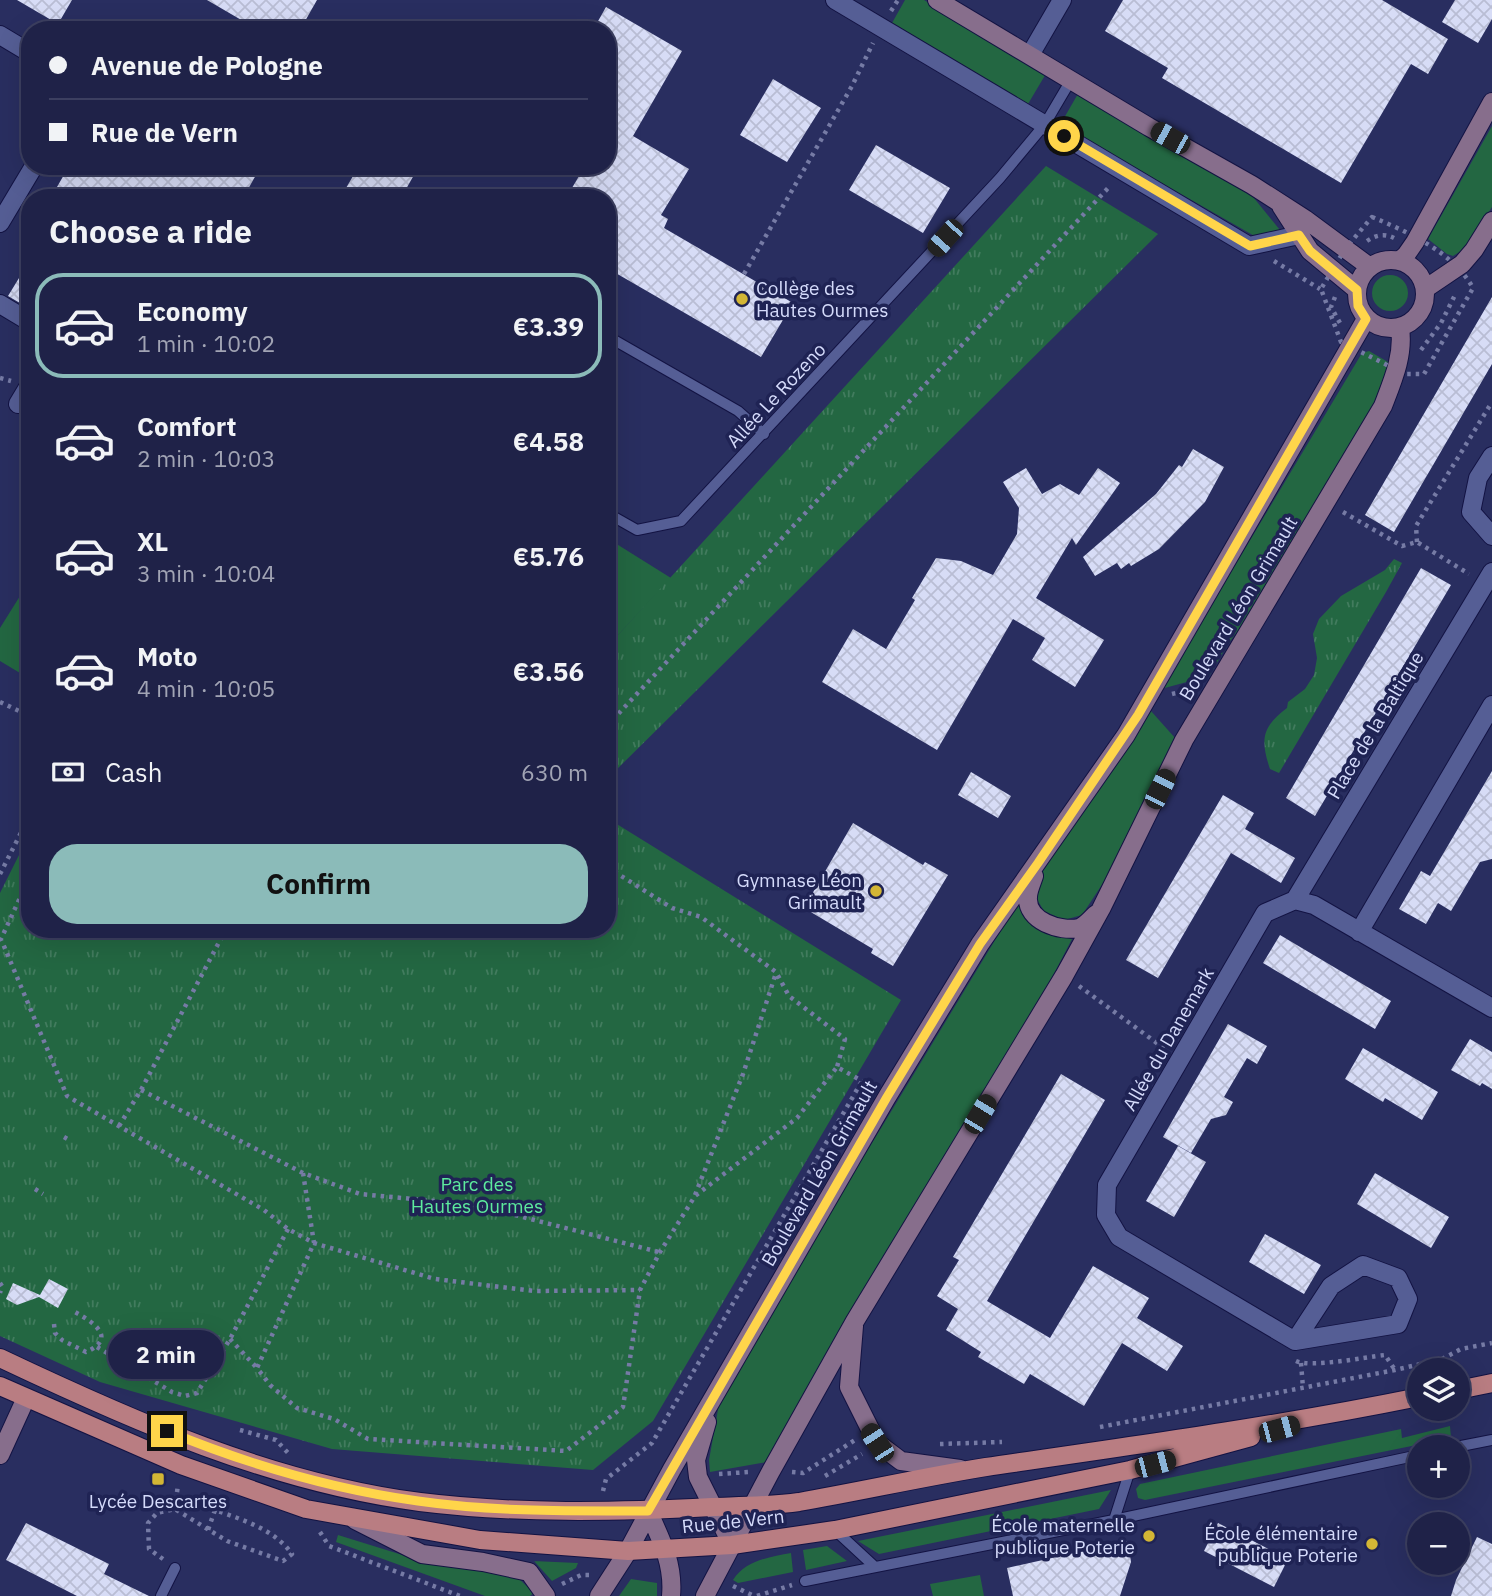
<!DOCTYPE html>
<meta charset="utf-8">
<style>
:root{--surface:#1f2248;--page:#2c2f52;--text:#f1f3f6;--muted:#a1a4b4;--line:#3c3f60;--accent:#8bbbb9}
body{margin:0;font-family:"IBM Plex Sans",sans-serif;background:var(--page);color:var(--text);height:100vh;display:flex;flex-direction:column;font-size:26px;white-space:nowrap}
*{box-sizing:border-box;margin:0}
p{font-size:23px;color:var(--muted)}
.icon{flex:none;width:38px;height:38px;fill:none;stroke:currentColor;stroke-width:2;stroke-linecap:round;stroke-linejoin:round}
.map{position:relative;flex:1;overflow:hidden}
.details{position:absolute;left:21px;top:189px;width:595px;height:749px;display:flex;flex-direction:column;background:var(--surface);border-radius:28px;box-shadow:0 7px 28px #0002,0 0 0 2px var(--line)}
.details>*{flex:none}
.top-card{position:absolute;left:21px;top:21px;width:595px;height:154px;border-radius:28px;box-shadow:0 7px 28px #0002,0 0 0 2px var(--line);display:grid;align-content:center;height:154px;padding:0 28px;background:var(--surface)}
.tools{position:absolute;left:1407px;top:1358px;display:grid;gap:14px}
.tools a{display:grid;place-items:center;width:63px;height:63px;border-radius:50%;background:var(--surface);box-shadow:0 7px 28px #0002,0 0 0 2px var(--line);font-size:35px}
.end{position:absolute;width:32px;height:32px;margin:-16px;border:9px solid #ffd54a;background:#111;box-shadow:0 0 0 4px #111}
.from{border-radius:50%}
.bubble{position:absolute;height:49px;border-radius:24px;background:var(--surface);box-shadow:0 7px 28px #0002,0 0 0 2px var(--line);font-size:23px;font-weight:700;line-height:49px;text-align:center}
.car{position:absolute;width:21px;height:42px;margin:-21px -10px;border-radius:9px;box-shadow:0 0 5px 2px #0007;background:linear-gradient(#222 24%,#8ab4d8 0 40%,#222 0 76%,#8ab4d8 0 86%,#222 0)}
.top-card b{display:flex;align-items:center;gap:24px;height:66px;font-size:26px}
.top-card b+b{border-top:2px solid var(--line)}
.top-card i{width:18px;height:18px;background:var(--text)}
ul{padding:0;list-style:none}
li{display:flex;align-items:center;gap:21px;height:105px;margin:0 14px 10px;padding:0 14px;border:4px solid transparent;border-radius:28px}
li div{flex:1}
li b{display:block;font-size:26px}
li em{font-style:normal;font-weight:700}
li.on{border-color:var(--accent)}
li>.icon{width:63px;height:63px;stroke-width:1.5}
h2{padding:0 28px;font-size:32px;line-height:84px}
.pay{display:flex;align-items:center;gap:18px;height:77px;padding:0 28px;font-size:26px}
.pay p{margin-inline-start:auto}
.primary-button{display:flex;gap:14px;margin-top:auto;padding:14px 28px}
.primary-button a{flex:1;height:80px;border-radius:28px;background:var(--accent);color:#111;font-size:28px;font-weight:700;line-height:80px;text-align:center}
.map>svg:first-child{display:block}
</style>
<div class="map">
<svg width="1492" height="1596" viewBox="0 0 1492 1596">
<defs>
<pattern id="park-tufts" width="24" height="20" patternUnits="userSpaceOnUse" patternTransform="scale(1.75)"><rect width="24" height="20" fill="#236742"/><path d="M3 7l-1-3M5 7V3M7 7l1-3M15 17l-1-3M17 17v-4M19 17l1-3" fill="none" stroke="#427c5e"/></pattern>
<pattern id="building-cross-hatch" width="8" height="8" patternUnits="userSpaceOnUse" patternTransform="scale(1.75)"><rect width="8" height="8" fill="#d7dcf6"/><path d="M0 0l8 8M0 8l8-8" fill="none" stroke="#b9bdd4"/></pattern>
</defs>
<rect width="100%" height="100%" fill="#292e60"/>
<path fill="#236742" d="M905,0H924L1047,72L1028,104L892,23Z
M1079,92L1249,192L1284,235L1258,238L1060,125Z
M1492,126V207L1466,248L1453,256L1447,254L1428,239Z
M1372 293a18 18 0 1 1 36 0a18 18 0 1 1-36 0Z
M1369,351L1388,362L1387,379L1378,402L1268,589L1228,644L1209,676L1161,689L1362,353Z
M607,538L671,578L607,647Z
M30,580V679L0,661V628Z
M1151,711L1176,739L1115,865L1082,915L1064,920L1044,911L1033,893L1044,863Z
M1020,899L1049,933L1072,939L1030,1020L767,1462L710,1472L709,1460L719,1404L815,1237Z
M1450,1426L1451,1438L1145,1500L1138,1498L1136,1489L1140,1484L1401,1429L1402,1438Z
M1111,1490L1099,1509L879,1554L858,1541Z
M338,1535L409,1557L517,1577L534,1593L530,1596H485L336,1542Z
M827,1546L847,1561L806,1570L803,1550Z
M791,1553L793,1572L738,1583L733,1580C746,1560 770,1557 791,1553Z
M534,1561H533L578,1563L576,1568L552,1581Z
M980,1575L984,1596H933L930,1584Z
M631,1579L657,1583V1596H619Z"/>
<path fill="url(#park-tufts)" d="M1046,166L1158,234L607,779V647Z
M1394,559L1402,563L1386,592L1279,773L1270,769C1260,739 1262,727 1287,708L1288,702L1305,689L1314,675L1317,658L1313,634L1319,619L1341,596L1385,570Z
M607,818L901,1000L653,1421L593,1470L332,1449L100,1382L0,1336V893L30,833V929H607Z"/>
<path fill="url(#building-cross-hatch)" d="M17,0H72L58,24Z
M207,0H317L300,30H238L243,21Z
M1123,0H1382L1448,39L1428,74L1411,64L1341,183L1162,78L1168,68L1105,31Z
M1455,0H1492V19L1478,43L1442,22Z
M606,7L682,51L633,136L689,169L661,215L668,219L664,228L793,303L761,357L607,268V198H566L585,166H607V30H593Z
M773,79L821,108L787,162L740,135Z
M876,145L950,188L923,233L849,190Z
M69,166H261L243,198H75L57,187Z
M359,166H419L401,198H364L346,188Z
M30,260V309L8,296Z
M1492,297V364L1394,532L1365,515Z
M1193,449L1224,467L1205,502L1159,549L1131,566L1129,563L1121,569L1117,563L1095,576L1083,557L1156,494L1179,465L1182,467Z
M1026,468L1042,494L1060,484L1079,495L1098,468L1120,483L1076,545L1072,538L1036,598L1104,640L1075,687L1032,660L1045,638L1013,619L937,750L822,682L853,629L886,649L915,600L912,598L936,558L961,561L993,575L1017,534L1019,508L1003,482Z
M1421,568L1451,585L1315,816L1286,798Z
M1492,771V859L1480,862L1451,911L1438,903L1426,924L1399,909L1421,871L1430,876Z
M971,772L1011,796L998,818L958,795Z
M1223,795L1254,813L1245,829L1295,858L1281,883L1231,853L1158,978L1126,960Z
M853,823L923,865L925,862L948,875L893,966L871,953L873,949L804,908Z
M1280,935L1391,1001L1375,1029L1263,963Z
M1228,1024L1267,1046L1257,1064L1247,1058L1224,1097L1233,1102L1226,1115L1211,1119L1191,1153L1163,1137Z
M1470,1039L1492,1052V1089L1482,1083L1480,1086L1451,1070Z
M1363,1048L1438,1092L1422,1120L1385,1098L1383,1102L1345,1079Z
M1061,1074L1105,1100L987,1301L1050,1338L1093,1266L1149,1298L1137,1318L1183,1346L1167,1371L1122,1343L1084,1406L1030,1374L1024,1384L978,1357L981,1352L946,1330L958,1309L937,1296L959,1260L953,1257Z
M1178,1146L1206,1162L1174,1217L1146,1201Z
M1375,1173L1449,1217L1431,1248L1357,1204Z
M1265,1234L1321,1265L1304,1294L1249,1262Z
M49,1279L68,1289L58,1308L39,1297L17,1305L6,1299L13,1283L40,1295Z
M26,1523L109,1564L104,1574L149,1596H77L6,1560Z
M1218,1523L1288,1559L1274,1587L1204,1551Z
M1477,1537L1492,1544V1596H1451L1456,1580Z
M1128,1541L1131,1562L1120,1596H1013L1007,1568Z"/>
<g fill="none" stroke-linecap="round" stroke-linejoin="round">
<g stroke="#131343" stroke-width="12">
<path id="lane" d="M607,336L738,411L764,434
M607,513L637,530L681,521L1000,178L1045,124L1071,80
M1456,1447L1492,1440
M1114,1520L1130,1470
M835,1530L875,1567
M805,1581L1114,1520L1419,1455
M161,1596L175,1568"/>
</g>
<g stroke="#131343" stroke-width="20">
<path id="street" d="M835,0L1249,246L1299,235
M0,35L30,53
M1030,55L1062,0
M0,223L34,166
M0,304L30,322
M18,404L30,384
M1492,456L1478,478L1471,512L1492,536
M1295,900L1492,572
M1359,932L1492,705
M1295,1341L1331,1286L1363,1265L1398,1278L1408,1299L1398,1324L1295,1341L1119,1237L1106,1215L1107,1185L1265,913L1295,900L1314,905L1492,1008"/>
</g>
<g stroke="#131343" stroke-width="20">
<path id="secondary" d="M937,0L1149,127L1252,185L1305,219L1370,267
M1281,206L1310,251L1357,290
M1357 294a34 34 0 1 1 68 0a34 34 0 1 1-68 0Z
M1399,261L1406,255L1415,242L1492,102
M1425,289L1462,264L1474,250L1492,221
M1034,876C1032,882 1028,891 1028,897C1026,921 1060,932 1079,928C1085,926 1091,919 1096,914
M854,1326L849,1387L877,1443L901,1461L960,1469
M707,1422L696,1460L698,1477L732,1545
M0,1455L26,1398
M648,1511C661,1539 674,1564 671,1596
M355,1520L422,1554L483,1562L529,1572L546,1596
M599,1596L628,1551L672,1469L887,1097L980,944L1126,735L1366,319
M705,1596L771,1471L855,1321L1064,976L1101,909L1184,740L1383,406C1393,380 1404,355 1400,328"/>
</g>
<g stroke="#131343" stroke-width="20">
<path id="primary" d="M0,1358C133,1421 272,1483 420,1502C517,1514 615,1512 712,1507C741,1506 771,1506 799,1502C862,1491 924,1477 986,1467C1131,1446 1276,1426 1419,1397
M0,1386L181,1465L306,1509L480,1540L628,1551L732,1545L835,1530L1130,1470L1251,1437
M1458,1390L1492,1383"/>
</g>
<path stroke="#767ba5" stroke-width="4.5" stroke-dasharray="3.5 5" stroke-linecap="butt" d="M891,11L898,0
M1372,217C1408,232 1453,252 1473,288L1424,374H1405L1341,342L1321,289L1345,249Z
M1367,241C1376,235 1384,233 1394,238
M1274,261L1320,289
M744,274L852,86L873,43
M1335,297L1331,307L1340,323
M1421,350L1441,323L1455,295
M0,378L11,381
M1343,512L1402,546L1417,542L1469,574
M1417,542L1416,526L1492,402
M1172,694L1191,689
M0,702L30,716
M607,726L1110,186
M607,867L672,908L701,917L776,972L789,996L845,1039L837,1067
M0,874L30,815
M30,876L1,939L67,1096L264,1210L288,1229L314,1243L435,1279L534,1291L640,1290
M1079,986L1165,1049
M141,1090L303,1173L360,1194L476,1205L659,1252
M119,1126L141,1090L226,929
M64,1137L71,1141
M303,1173L314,1243L257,1368L270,1385L297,1408L334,1419L368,1439L566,1451L623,1407L640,1290L660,1252L695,1196L797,1118L837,1067L871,1086
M35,1189L43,1194
M695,1195L743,1074L776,973
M0,1283L2,1286L0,1293
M54,1324L55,1333L62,1340L86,1352C118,1338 93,1322 75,1312
M230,1339L257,1368
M97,1347L172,1392L185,1396L197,1393L230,1339L288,1229
M1296,1361C1312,1368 1365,1357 1385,1355L1395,1370
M1301,1363L1303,1388
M1100,1427L1395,1370L1442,1359L1461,1349L1492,1343
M240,1430L276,1440L288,1453
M940,1444L1002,1442
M792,1472L803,1473L855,1440
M719,1474L749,1472
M825,1476L862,1454
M603,1491L606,1479L652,1443L862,1081
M175,1509L178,1484
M320,1532L329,1546L460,1596
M163,1559L149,1549L148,1523L157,1513L175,1509L227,1541L283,1561L292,1554C274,1529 243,1520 215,1510L208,1530
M562,1584L581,1575H590
M733,1586L754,1596
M757,1596L792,1585"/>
<use href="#lane" stroke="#555e95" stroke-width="10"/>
<use href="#street" stroke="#555e95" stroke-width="18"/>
<use href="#secondary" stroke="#876e8c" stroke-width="18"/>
<use href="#primary" stroke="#b97d82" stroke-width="18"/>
</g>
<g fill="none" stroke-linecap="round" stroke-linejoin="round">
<path stroke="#ffd54a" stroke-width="9" d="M167,1431C247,1464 331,1489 418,1501C494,1512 571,1511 648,1511L887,1097L980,944L1038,863L1138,715L1366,319L1358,306L1357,290L1310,251L1299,235L1250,246L1064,136"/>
</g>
<g fill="#d3b635" stroke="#1f2354" stroke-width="2.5">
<circle cx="742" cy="299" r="7"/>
<circle cx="876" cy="891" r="7"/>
<rect x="151" y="1472" width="14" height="14" rx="3.5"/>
<circle cx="1149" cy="1536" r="7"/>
<circle cx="1372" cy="1544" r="7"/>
</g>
<g text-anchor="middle" stroke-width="7" stroke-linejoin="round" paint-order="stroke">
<g font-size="19" fill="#d4dafa" stroke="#1f2354" text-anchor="end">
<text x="756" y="295" text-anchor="start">Collège des<tspan x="756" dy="22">Hautes Ourmes</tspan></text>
<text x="862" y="887">Gymnase Léon<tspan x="862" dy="22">Grimault</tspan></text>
<text x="158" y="1508" text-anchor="middle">Lycée Descartes</text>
<text x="1135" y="1532">École maternelle<tspan x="1135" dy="22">publique Poterie</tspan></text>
<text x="1358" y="1540">École élémentaire<tspan x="1358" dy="22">publique Poterie</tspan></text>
</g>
<g font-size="19" fill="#d4dafa" stroke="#1f2354">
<text transform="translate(776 395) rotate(-47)" y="7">Allée Le Rozeno</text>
<text transform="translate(1238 608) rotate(-59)" y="7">Boulevard Léon Grimault</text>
<text transform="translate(1375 725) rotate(-59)" y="7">Place de la Baltique</text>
<text transform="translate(1168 1039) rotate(-60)" y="7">Allée du Danemark</text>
<text transform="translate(819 1173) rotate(-60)" y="7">Boulevard Léon Grimault</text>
<text transform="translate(733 1521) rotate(-6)" y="7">Rue de Vern</text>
</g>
<g font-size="19" fill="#5deb9d" stroke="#1f2354">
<text x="477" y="1191">Parc des<tspan x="477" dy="22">Hautes Ourmes</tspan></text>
</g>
</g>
</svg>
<div class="tools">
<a><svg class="icon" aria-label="layers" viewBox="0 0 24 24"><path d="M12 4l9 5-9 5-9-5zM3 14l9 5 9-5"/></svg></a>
<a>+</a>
<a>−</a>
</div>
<i class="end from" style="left:1064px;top:136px"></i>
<i class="end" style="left:167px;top:1431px"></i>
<div class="bubble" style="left:108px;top:1330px;width:116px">2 min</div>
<i class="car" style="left:1170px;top:138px;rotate:299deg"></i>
<i class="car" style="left:945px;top:238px;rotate:222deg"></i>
<i class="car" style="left:1160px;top:789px;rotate:26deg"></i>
<i class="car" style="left:980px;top:1114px;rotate:31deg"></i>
<i class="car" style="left:1279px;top:1429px;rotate:75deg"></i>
<i class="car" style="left:877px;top:1443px;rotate:327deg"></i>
<i class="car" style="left:1155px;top:1464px;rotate:75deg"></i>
<div class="top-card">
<b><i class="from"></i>Avenue de Pologne</b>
<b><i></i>Rue de Vern</b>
</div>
<section class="details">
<h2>Choose a ride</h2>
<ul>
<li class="on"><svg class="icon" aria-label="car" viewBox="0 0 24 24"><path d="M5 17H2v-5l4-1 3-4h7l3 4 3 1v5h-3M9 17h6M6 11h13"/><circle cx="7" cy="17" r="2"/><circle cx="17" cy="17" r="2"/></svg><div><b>Economy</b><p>1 min · 10:02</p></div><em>€3.39</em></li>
<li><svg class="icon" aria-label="car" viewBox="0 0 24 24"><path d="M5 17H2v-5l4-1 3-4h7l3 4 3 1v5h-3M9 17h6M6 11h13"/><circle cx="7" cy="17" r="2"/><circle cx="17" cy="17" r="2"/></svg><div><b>Comfort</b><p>2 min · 10:03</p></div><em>€4.58</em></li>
<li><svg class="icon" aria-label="car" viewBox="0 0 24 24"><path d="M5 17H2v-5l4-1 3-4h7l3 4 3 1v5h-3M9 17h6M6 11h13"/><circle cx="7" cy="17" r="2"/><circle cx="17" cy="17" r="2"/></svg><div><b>XL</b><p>3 min · 10:04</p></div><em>€5.76</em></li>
<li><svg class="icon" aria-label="car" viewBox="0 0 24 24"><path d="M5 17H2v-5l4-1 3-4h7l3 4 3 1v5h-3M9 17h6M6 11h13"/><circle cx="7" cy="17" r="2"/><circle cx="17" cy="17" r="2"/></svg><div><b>Moto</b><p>4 min · 10:05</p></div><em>€3.56</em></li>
</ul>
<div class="pay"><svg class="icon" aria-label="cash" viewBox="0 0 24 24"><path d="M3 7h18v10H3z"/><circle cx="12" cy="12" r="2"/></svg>Cash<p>630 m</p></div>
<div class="primary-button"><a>Confirm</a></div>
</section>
</div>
